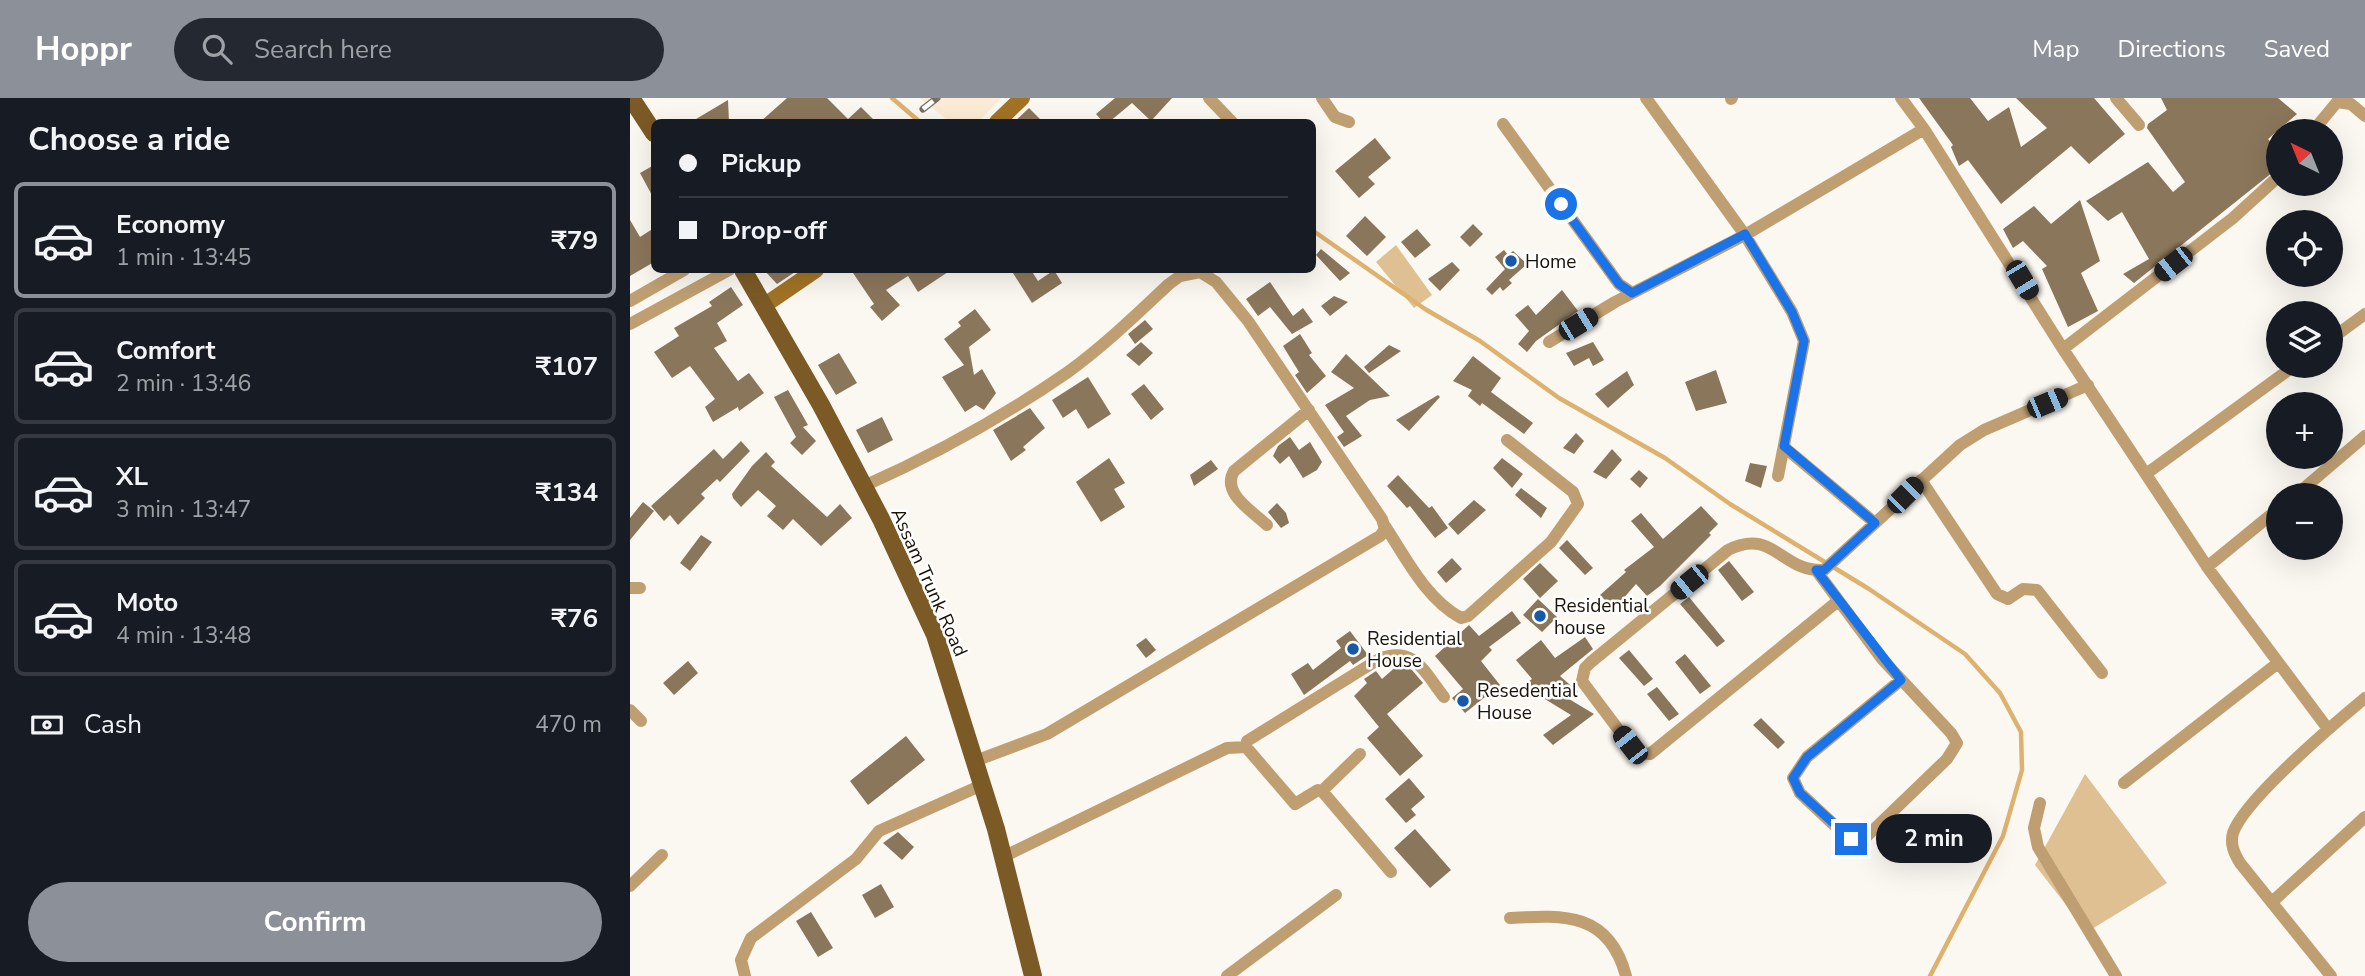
<!DOCTYPE html>
<meta charset="utf-8">
<style>
:root{--surface:#171b24;--page:#242831;--text:#f1f3f6;--muted:#9ea1a6;--line:#363941;--accent:#8c9099}
body{margin:0;font-family:"Nunito Sans",sans-serif;background:var(--page);color:var(--text);height:100vh;display:flex;flex-direction:column;font-size:26px;white-space:nowrap}
*{box-sizing:border-box;margin:0}
p{font-size:23px;color:var(--muted)}
.icon{flex:none;width:38px;height:38px;fill:none;stroke:currentColor;stroke-width:2;stroke-linecap:round;stroke-linejoin:round}
.map{position:relative;flex:1;overflow:hidden}
.side{display:flex;flex-direction:column;background:var(--surface);width:630px}
.side>*{flex:none}
.top-card{position:absolute;left:21px;top:21px;width:665px;height:154px;border-radius:10px;box-shadow:0 7px 28px #0002;display:grid;align-content:center;height:154px;padding:0 28px;background:var(--surface)}
.needle{width:46px;rotate:317deg}
.fabs{position:absolute;left:1636px;top:21px;display:grid;gap:14px}
.fabs a{display:grid;place-items:center;width:77px;height:77px;border-radius:50%;background:var(--surface);box-shadow:0 7px 28px #0002;font-size:35px}
.end{position:absolute;width:32px;height:32px;margin:-16px;border:9px solid #1a73e8;background:#fff;box-shadow:0 0 0 4px #fff}
.from{border-radius:50%}
.bubble{position:absolute;height:49px;border-radius:24px;background:var(--surface);box-shadow:0 7px 28px #0002;font-size:23px;font-weight:700;line-height:49px;text-align:center}
.car{position:absolute;width:21px;height:42px;margin:-21px -10px;border-radius:9px;box-shadow:0 0 5px 2px #0007;background:linear-gradient(#222 24%,#8ab4d8 0 40%,#222 0 76%,#8ab4d8 0 86%,#222 0)}
.top-card b{display:flex;align-items:center;gap:24px;height:66px;font-size:26px}
.top-card b+b{border-top:2px solid var(--line)}
.top-card i{width:18px;height:18px;background:var(--text)}
ul{padding:0;list-style:none}
li{display:flex;align-items:center;gap:21px;height:116px;margin:0 14px 10px;padding:0 14px;border:4px solid var(--line);border-radius:10px}
li div{flex:1}
li b{display:block;font-size:26px}
li em{font-style:normal;font-weight:700}
li.selected{border-color:var(--accent)}
li>.icon{width:63px;height:63px;stroke-width:1.5}
h2{padding:0 28px;font-size:32px;line-height:84px}
.pay{display:flex;align-items:center;gap:18px;height:77px;padding:0 28px;font-size:26px}
.pay p{margin-inline-start:auto}
.cta{display:flex;gap:14px;margin-top:auto;padding:14px 28px}
.cta a{flex:1;height:80px;border-radius:42px;background:var(--accent);color:#fff;font-size:28px;font-weight:700;line-height:80px;text-align:center}
header{display:flex;align-items:center;gap:42px;box-sizing:border-box;height:98px;padding:0 35px;background:var(--accent);color:#fff}
header strong{font-size:33px}
nav{display:flex;gap:38px;margin-inline-start:auto;font-size:24px}
.search{width:490px;height:63px;background:var(--page);display:flex;align-items:center;gap:18px;box-sizing:border-box;padding:0 24px;border-radius:38px;color:var(--muted);font-size:26px}
main{display:flex;flex:1;min-height:0}
.map>svg:first-child{display:block}
</style>
<header>
<strong>Hoppr</strong>
<div class="search"><svg class="icon" aria-label="search" viewBox="0 0 24 24"><circle cx="10" cy="10" r="6"/><path d="M15 15l6 6"/></svg>Search here</div>
<nav><a>Map</a><a>Directions</a><a>Saved</a></nav>
</header>
<main>
<section class="side">
<h2>Choose a ride</h2>
<ul>
<li class="selected"><svg class="icon" aria-label="car" viewBox="0 0 24 24"><path d="M5 17H2v-5l4-1 3-4h7l3 4 3 1v5h-3M9 17h6M6 11h13"/><circle cx="7" cy="17" r="2"/><circle cx="17" cy="17" r="2"/></svg><div><b>Economy</b><p>1 min · 13:45</p></div><em>₹79</em></li>
<li><svg class="icon" aria-label="car" viewBox="0 0 24 24"><path d="M5 17H2v-5l4-1 3-4h7l3 4 3 1v5h-3M9 17h6M6 11h13"/><circle cx="7" cy="17" r="2"/><circle cx="17" cy="17" r="2"/></svg><div><b>Comfort</b><p>2 min · 13:46</p></div><em>₹107</em></li>
<li><svg class="icon" aria-label="car" viewBox="0 0 24 24"><path d="M5 17H2v-5l4-1 3-4h7l3 4 3 1v5h-3M9 17h6M6 11h13"/><circle cx="7" cy="17" r="2"/><circle cx="17" cy="17" r="2"/></svg><div><b>XL</b><p>3 min · 13:47</p></div><em>₹134</em></li>
<li><svg class="icon" aria-label="car" viewBox="0 0 24 24"><path d="M5 17H2v-5l4-1 3-4h7l3 4 3 1v5h-3M9 17h6M6 11h13"/><circle cx="7" cy="17" r="2"/><circle cx="17" cy="17" r="2"/></svg><div><b>Moto</b><p>4 min · 13:48</p></div><em>₹76</em></li>
</ul>
<div class="pay"><svg class="icon" aria-label="cash" viewBox="0 0 24 24"><path d="M3 7h18v10H3z"/><circle cx="12" cy="12" r="2"/></svg>Cash<p>470 m</p></div>
<div class="cta"><a>Confirm</a></div>
</section>
<div class="map">
<svg width="1735" height="878" viewBox="0 0 1735 878">
<rect width="100%" height="100%" fill="#fbf7f1"/>
<path fill="#fcecd6" d="M290,0H371L348,24H320Z"/>
<path fill="#dfc092" d="M766,147L802,197L784,210L746,164Z
M1455,676L1537,785L1457,834L1405,767Z"/>
<g fill="none" stroke-linecap="round" stroke-linejoin="round">
<path stroke="#ddb16e" stroke-width="4.5" d="M262,0L290,24
M682,132L795,211L850,243L929,300L1035,360L1100,406L1239,491L1335,556L1370,595L1391,634L1392,672L1373,738L1300,878"/>
</g>
<path fill="#8a765b" d="M157,0H197L218,21L231,9L246,24H130Z
M485,0H542L521,23L502,5L479,24H473L466,16Z
M1289,0H1340L1358,23L1379,9L1391,49L1417,30L1386,0H1464L1495,36L1459,66L1441,48L1371,106L1338,62L1329,68L1321,49L1323,47Z
M1531,0H1648L1667,16L1638,41L1648,51V70L1504,185L1493,176L1519,161L1492,114L1478,123L1456,103L1518,64L1543,94L1555,84L1517,30L1518,26L1537,12Z
M98,2L99,24H61Z
M399,10L413,24H384Z
M745,40L761,60L738,79L745,86L729,100L705,73Z
M24,67V101L10,75Z
M1450,102L1470,163L1451,175L1468,213L1438,229L1412,171L1417,168L1393,143L1383,150L1373,131L1404,108L1421,126Z
M735,118L756,139L737,158L716,138Z
M0,122L10,139L24,130V164L0,178Z
M843,126L853,136L840,149L830,139Z
M787,131L801,147L785,160L771,144Z
M691,151L720,175L710,183L686,157Z
M874,152L878,157L883,153L897,166L879,182L882,185L873,193L870,189L862,197L856,191L875,171L865,159Z
M822,164L830,172L810,193L798,181Z
M134,172H168L147,186Z
M221,172H321L288,194L278,178L256,192L270,207L252,223L240,209L244,206Z
M381,172H401L408,183L424,172L432,185L402,205Z
M640,184L663,218L673,210L683,224L662,236L640,209L628,218L616,201Z
M101,189L113,207L87,225L97,243L84,250L108,283L119,275L134,295L109,313L108,309L83,324L75,309L85,301L60,268L42,280L24,254L49,238L44,230L82,208L79,204Z
M932,192L948,213L906,243L897,254L888,246L899,233L885,217L898,207L906,217Z
M704,198L718,204L700,218L691,208Z
M345,211L361,232L339,249L344,277L352,271L366,295L354,312L346,307L335,314L312,279L334,267L314,241L331,228L328,224Z
M515,222L523,231L505,246L498,236Z
M670,236L682,255L679,257L696,278L677,295L665,277L669,274L653,248Z
M511,244L523,255L509,268L496,257Z
M963,244L974,262L963,268L959,260L944,268L936,255Z
M759,247L771,253L739,275L734,269Z
M209,255L227,285L206,297L188,267Z
M716,256L760,298L740,302L716,318L732,338L714,349L707,339L714,334L695,307L724,290L701,274Z
M843,258L871,280L861,294L903,325L894,336L852,305L850,308L838,298L842,292L823,283Z
M1086,272L1097,305L1066,313L1055,284Z
M997,273L1004,287L978,310L965,296Z
M458,279L481,316L458,331L446,311L433,320L422,302Z
M514,286L534,311L521,322L501,296Z
M158,292L178,327L173,329L186,343L172,357L160,345L166,339L144,299Z
M808,297L810,299L779,333L766,322Z
M400,310L415,330L393,349L396,352L381,363L363,332Z
M252,319L263,342L238,355L226,332Z
M946,335L954,343L944,356L933,350Z
M660,339L669,352L680,344L692,364L687,372L673,380L659,358L650,366L643,358L648,348Z
M111,343L120,353L90,384L87,381L71,396L75,400L48,427L40,417L34,423L21,408L84,351L93,361Z
M982,351L992,362L976,381L963,374Z
M136,354L145,364L141,368L197,419L210,406L222,420L191,448L163,421L153,432L137,418L146,408L128,392L111,409L103,400L102,396L122,368Z
M479,360L495,385L484,391L495,409L471,424L446,384Z
M872,360L893,376L882,390L863,370Z
M581,362L588,371L564,388L560,377Z
M1120,365L1137,368L1131,390L1115,383Z
M1009,372L1018,380L1010,390L1000,381Z
M768,377L799,410L802,408L818,430L805,440L780,408L777,410L757,388Z
M891,390L917,410L911,420L885,397Z
M844,402L856,412L828,437L818,426Z
M13,404L24,413L0,442V420Z
M647,405L656,415L659,425L651,430L638,414Z
M1071,408L1088,426L1079,435L1081,437L1030,488L1017,498L1006,486L984,511L970,497L996,474L994,472L1024,449L1001,423L1011,415L1033,441Z
M71,437L82,444L60,473L50,465Z
M937,442L963,470L955,477L929,450Z
M822,460L832,471L816,485L807,474Z
M1099,463L1124,494L1112,503L1088,472Z
M910,465L928,483L910,500L893,481Z
M1059,499L1095,543L1087,549L1050,506Z
M908,501L927,519L912,534L893,517Z
M882,513L891,525L859,549L862,552L851,563L870,587L835,615L822,600L833,591L805,558L839,527L849,538Z
M720,533L738,557L723,567L720,563L674,597L661,576L678,565L683,572L711,550L706,543Z
M955,539L963,551L930,578L948,594L939,601L964,616L923,647L913,637L941,617L905,595L900,599L892,588L902,581L886,562L911,542L925,560Z
M516,540L526,552L516,560L506,547Z
M999,552L1023,581L1014,588L989,560Z
M1055,556L1081,588L1070,596L1045,564Z
M58,563L68,575L44,597L33,585Z
M769,566L782,572L793,585L757,616L793,658L770,678L737,640L749,629L724,598L737,585L734,581L746,573L752,581Z
M1027,589L1049,616L1039,623L1017,596Z
M1131,620L1155,644L1148,651L1123,627Z
M276,638L295,662L238,707L220,683Z
M779,680L795,699L781,711L786,717L776,725L755,701Z
M785,731L821,772L800,790L764,750Z
M268,734L284,749L272,762L253,745Z
M251,786L264,809L245,820L232,797Z
M181,814L203,850L188,859L166,823Z"/>
<g fill="none" stroke-linecap="round" stroke-linejoin="round">
<path stroke="#bf9f72" stroke-width="12" d="M579,0L602,24
M692,0L705,19L719,24
M1016,0L1115,137L1162,214L1174,243L1148,378
M1271,0L1294,31L1433,251L1580,473L1698,631
M1486,0L1509,27
M1101,1L1102,0
M873,26L989,186L1002,195
M1683,33L1707,4L1721,6L1735,18
M0,203L54,172
M0,226L99,172
M1701,241L1735,216
M919,244L985,204L1115,137L1294,31
M1433,251L1603,120L1648,79
M1154,349L1245,425
M1516,376L1664,268
M1291,382L1367,496L1378,501L1393,491L1407,492L1472,575
M234,388C306,356 373,319 438,274C474,248 507,216 539,186L550,178L570,174L586,184L618,223L752,421L755,431L750,438L417,636L345,663
M1666,397L1735,338
M637,427C622,413 591,395 604,373L679,312
M755,428C776,460 796,501 831,520L838,518L921,444L948,406L943,394L877,342
M1577,469L1648,411
M1186,472L1252,561L1321,635L1327,645L1317,661L1235,740L1226,743L1217,739L1170,695L1163,680L1177,659L1271,582
M0,490H10
M1208,503L1020,656L1009,655L1000,647L952,583L955,570L961,564L1098,452C1144,429 1150,474 1194,472L1330,347L1354,332L1458,287
M0,612L11,623
M616,649L617,643L749,561C785,547 794,574 814,599
M1494,685L1648,565
M692,693L730,656
M1410,705L1404,730L1408,749L1486,878
M373,759L597,650L616,649L665,706L688,692L692,693L761,774
M0,788L32,757
M1642,804L1735,719
M880,820C934,817 979,814 996,878
M115,878L111,862L121,840L226,761L249,733L352,687
M597,878L706,797
M1701,878L1610,765C1604,755 1600,746 1603,735C1614,702 1706,624 1735,600"/>
<path stroke="#a17325" stroke-width="16" d="M367,24L392,0
M135,207L186,172"/>
<path stroke="#7b5a26" stroke-width="18" d="M1,0L24,35
M113,172L191,307L251,421L305,537L366,731L403,878"/>
<g stroke="#757067" stroke-width="7">
<path id="rail" d="M293,11L307,0"/>
</g>
<use href="#rail" stroke="#fff" stroke-width="4.5" stroke-dasharray="13" stroke-linecap="butt"/>
</g>
<g fill="none" stroke-linecap="round" stroke-linejoin="round">
<path stroke="#1a73e8" stroke-width="9" d="M931,106L989,186L1002,195L1115,136L1162,214L1174,243L1154,348L1245,425L1194,472H1186L1271,582L1177,659L1163,680L1170,695L1221,741"/>
</g>
<g fill="#1758a8" stroke="#fff" stroke-width="2.5">
<circle cx="881" cy="163" r="7"/>
<circle cx="910" cy="518" r="7"/>
<circle cx="723" cy="551" r="7"/>
<circle cx="833" cy="603" r="7"/>
</g>
<g text-anchor="middle" stroke-width="5" stroke-linejoin="round" paint-order="stroke">
<g font-size="19" fill="#191207" stroke="#fff" text-anchor="start">
<text x="895" y="170">Home</text>
<text x="924" y="514">Residential<tspan x="924" dy="22">house</tspan></text>
<text x="737" y="547">Residential<tspan x="737" dy="22">House</tspan></text>
<text x="847" y="599">Resedential<tspan x="847" dy="22">House</tspan></text>
</g>
<g font-size="19" fill="#191207" stroke="#fff">
<text transform="translate(300 484) rotate(66)" y="7">Assam Trunk Road</text>
</g>
</g>
</svg>
<div class="fabs">
<a><svg class="needle" viewBox="-14 -14 28 28"><path d="M0-13l5 13h-10z" fill="#e53935"/><path d="M0 13l5-13h-10z" fill="#9ea1a6"/></svg></a>
<a><svg class="icon" aria-label="locate" viewBox="0 0 24 24"><circle cx="12" cy="12" r="6"/><path d="M12 2v4M12 18v4M2 12h4M18 12h4"/></svg></a>
<a><svg class="icon" aria-label="layers" viewBox="0 0 24 24"><path d="M12 4l9 5-9 5-9-5zM3 14l9 5 9-5"/></svg></a>
<a>+</a>
<a>−</a>
</div>
<i class="end from" style="left:931px;top:106px"></i>
<i class="end" style="left:1221px;top:741px"></i>
<div class="bubble" style="left:1246px;top:716px;width:116px">2 min</div>
<i class="car" style="left:1543px;top:166px;rotate:232deg"></i>
<i class="car" style="left:1392px;top:182px;rotate:149deg"></i>
<i class="car" style="left:948px;top:226px;rotate:59deg"></i>
<i class="car" style="left:1417px;top:305px;rotate:67deg"></i>
<i class="car" style="left:1275px;top:397px;rotate:45deg"></i>
<i class="car" style="left:1059px;top:484px;rotate:231deg"></i>
<i class="car" style="left:1000px;top:647px;rotate:322deg"></i>
<div class="top-card">
<b><i class="from"></i>Pickup</b>
<b><i></i>Drop-off</b>
</div>
</div>
</main>
